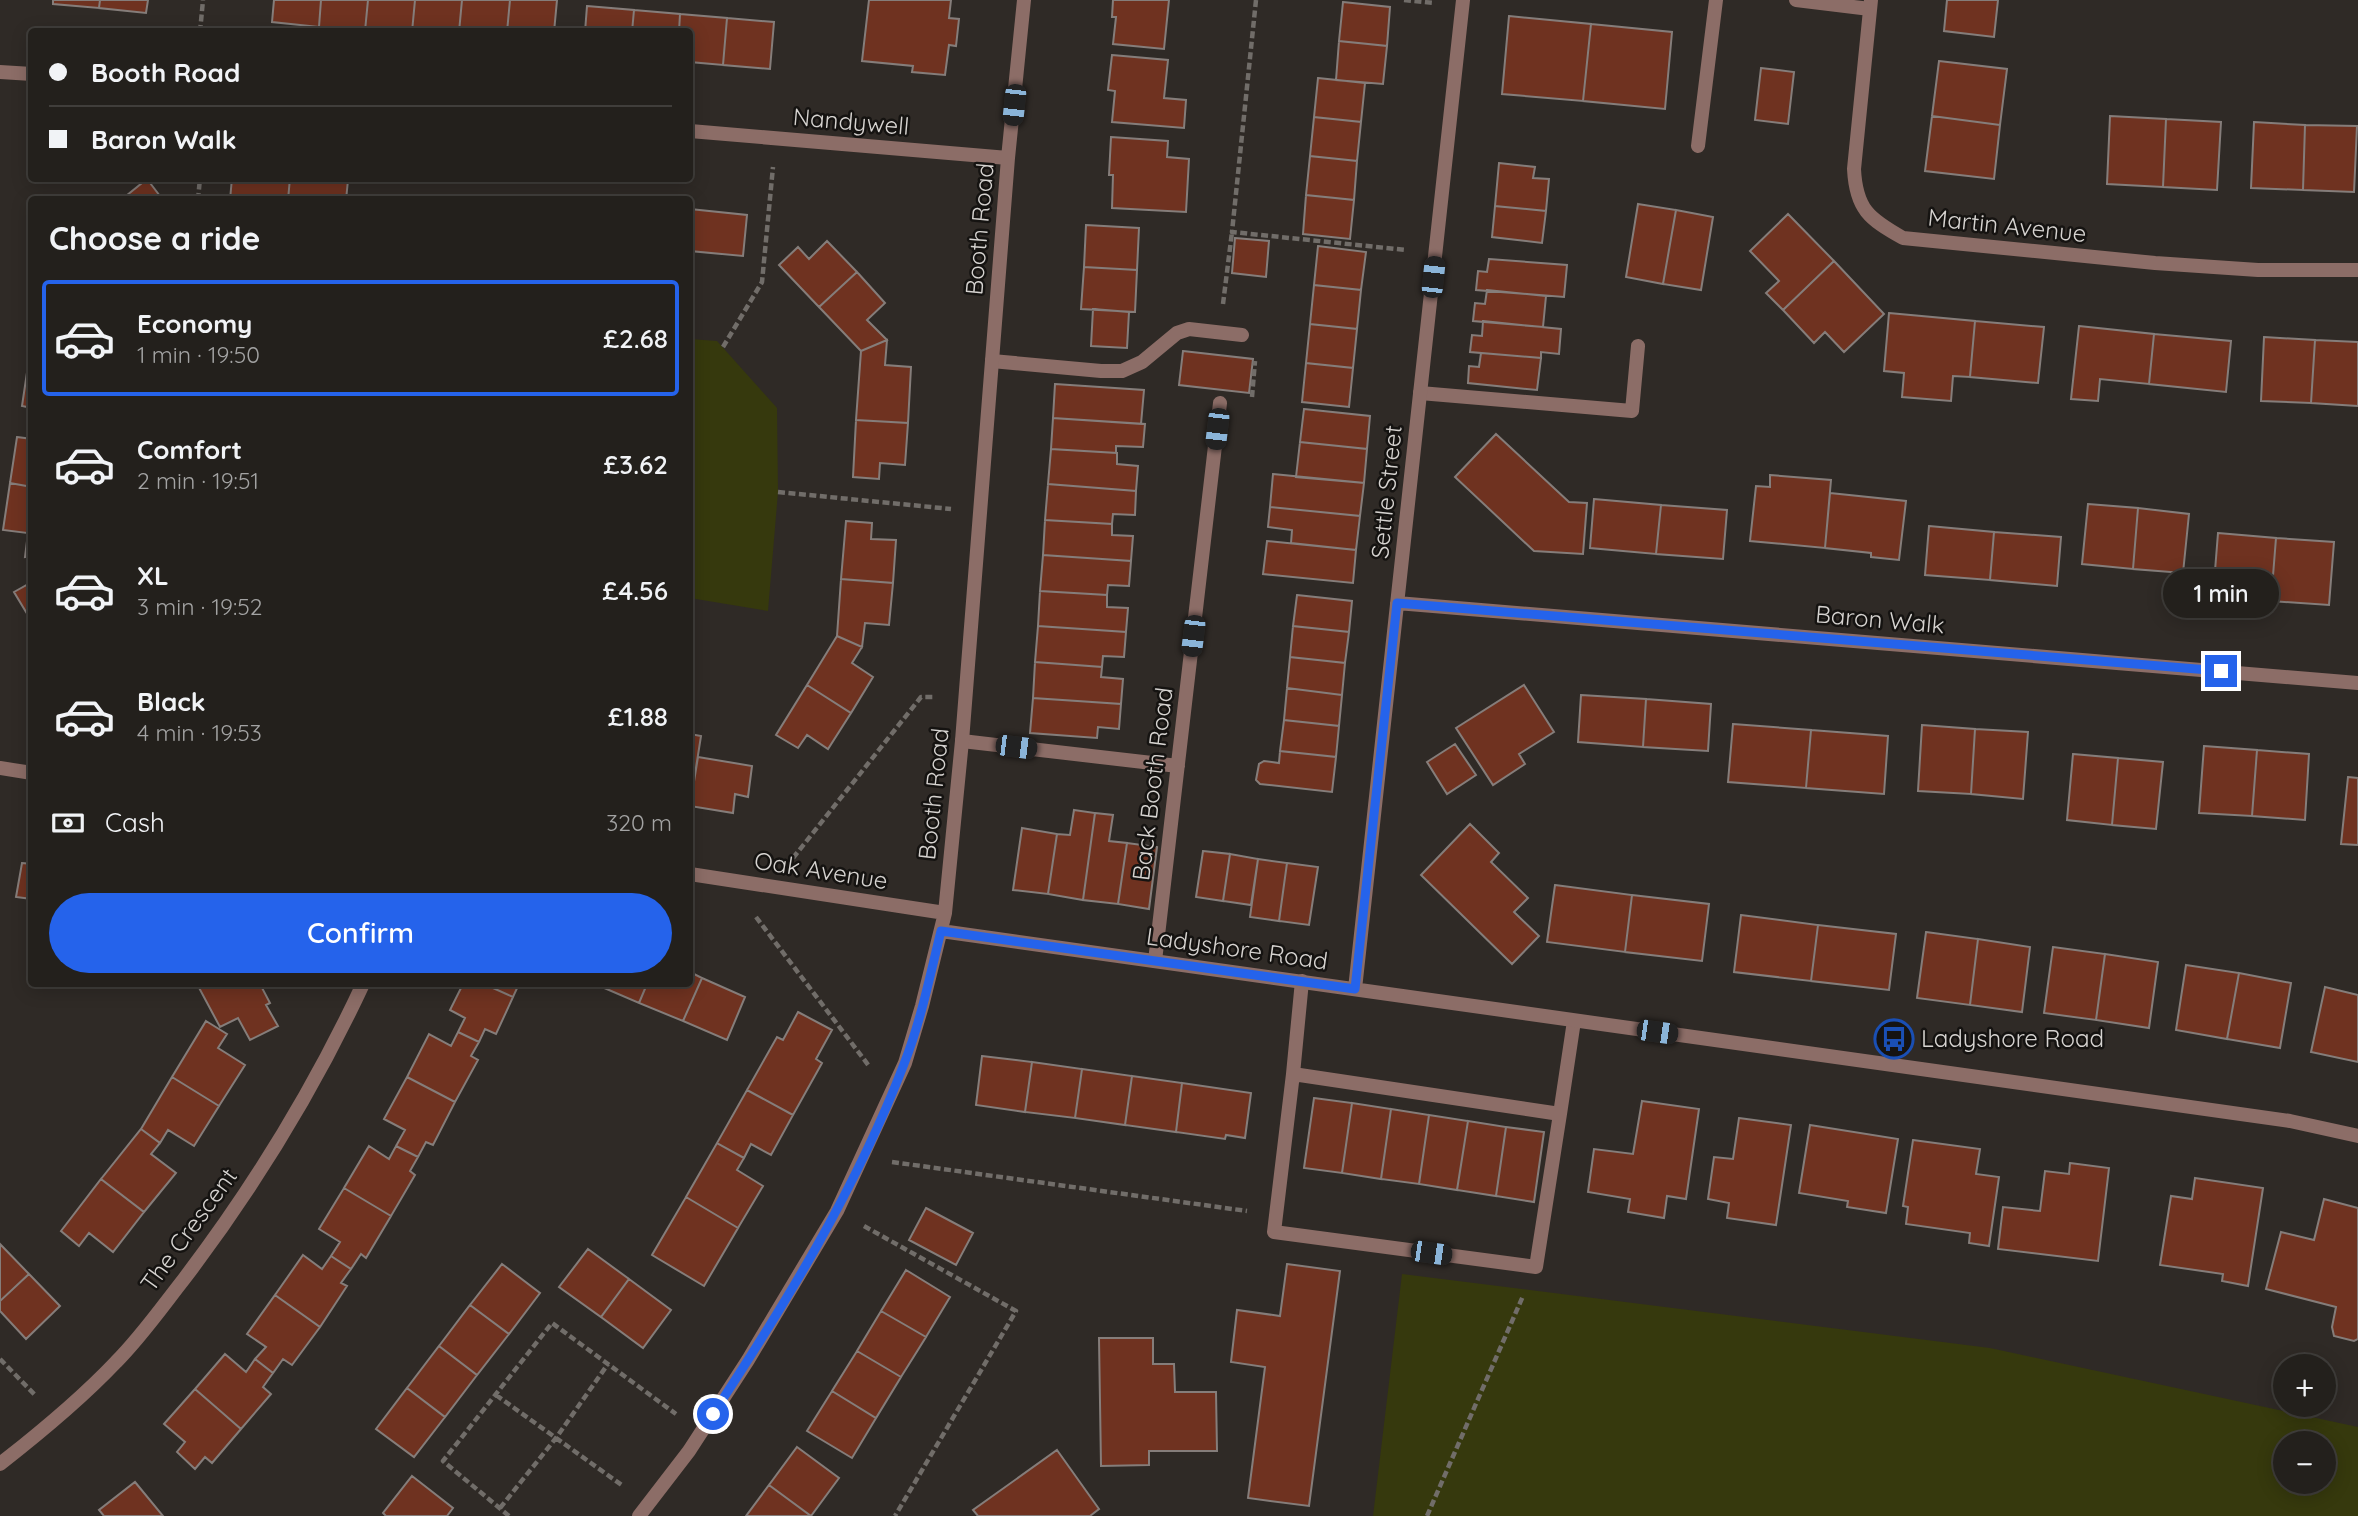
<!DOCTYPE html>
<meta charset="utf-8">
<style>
:root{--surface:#23201c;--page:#2b2825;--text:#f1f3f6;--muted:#a3a3a3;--line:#403e3b;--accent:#2563eb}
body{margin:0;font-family:Quicksand,sans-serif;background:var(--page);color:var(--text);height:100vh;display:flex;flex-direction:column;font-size:26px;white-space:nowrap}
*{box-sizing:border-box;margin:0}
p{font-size:23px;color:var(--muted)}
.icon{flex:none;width:38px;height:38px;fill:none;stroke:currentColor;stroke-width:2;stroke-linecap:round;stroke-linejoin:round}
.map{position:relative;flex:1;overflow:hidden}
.details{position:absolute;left:28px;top:196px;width:665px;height:791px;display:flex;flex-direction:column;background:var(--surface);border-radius:7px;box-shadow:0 4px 18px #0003,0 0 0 2px var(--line)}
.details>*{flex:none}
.banner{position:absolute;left:28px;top:28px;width:665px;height:154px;border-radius:7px;box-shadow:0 4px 18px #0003,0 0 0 2px var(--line);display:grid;align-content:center;height:154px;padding:0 21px;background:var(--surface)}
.buttons{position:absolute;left:2273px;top:1354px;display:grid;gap:14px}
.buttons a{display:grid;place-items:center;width:63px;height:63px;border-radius:50%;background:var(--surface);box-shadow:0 4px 18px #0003,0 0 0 2px var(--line);font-size:35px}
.end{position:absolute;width:32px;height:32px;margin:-16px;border:9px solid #2563eb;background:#fff;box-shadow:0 0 0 4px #fff}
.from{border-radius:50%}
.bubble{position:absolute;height:49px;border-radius:24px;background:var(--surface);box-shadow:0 4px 18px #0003,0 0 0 2px var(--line);font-size:23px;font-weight:600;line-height:49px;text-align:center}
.car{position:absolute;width:21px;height:42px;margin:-21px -10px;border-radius:9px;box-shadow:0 0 5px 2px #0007;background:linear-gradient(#222 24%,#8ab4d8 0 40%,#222 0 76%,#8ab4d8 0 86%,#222 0)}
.banner b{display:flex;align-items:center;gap:24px;height:66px;font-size:26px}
.banner b+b{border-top:2px solid var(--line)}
.banner i{width:18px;height:18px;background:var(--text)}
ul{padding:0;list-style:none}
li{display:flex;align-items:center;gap:21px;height:116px;margin:0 14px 10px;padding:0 7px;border:4px solid transparent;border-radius:7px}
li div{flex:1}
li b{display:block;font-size:26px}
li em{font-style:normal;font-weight:600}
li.selected{border-color:var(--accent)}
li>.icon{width:63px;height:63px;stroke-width:1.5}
h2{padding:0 21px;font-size:32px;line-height:84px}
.pay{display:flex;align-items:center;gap:18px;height:77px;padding:0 21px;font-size:26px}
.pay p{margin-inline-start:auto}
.cta{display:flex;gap:14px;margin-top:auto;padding:14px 21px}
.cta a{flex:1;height:80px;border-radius:42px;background:var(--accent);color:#fff;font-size:28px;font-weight:600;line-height:80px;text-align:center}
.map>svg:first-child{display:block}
</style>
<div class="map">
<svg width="2358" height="1516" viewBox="0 0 2358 1516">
<rect width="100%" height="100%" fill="#2f2a26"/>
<path fill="#36390d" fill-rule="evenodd" d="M690,339L717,341L777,408L778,492L768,611L690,598Z
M1402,1274L1990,1348L2358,1427V1516H1373ZM2286,1444H2324V1482H2286Z"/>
<path fill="#6f3220" stroke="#857d7a" stroke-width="2" d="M53,0H100L99,8L53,4Z
M100,0H148L146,13L99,8Z
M274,0H321L319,27L272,22Z
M321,0H368L365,31L319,27Z
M368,0H415L412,32L365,31Z
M415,0H462L459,32H412Z
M462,0H510L507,32H459Z
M510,0H557L554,32H507Z
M869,0H951L949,18L959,19L956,46L949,45L945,75L912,72L913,66L862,61Z
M1113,0H1169L1164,49L1113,44L1116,17H1112Z
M1947,0H1998L1994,37L1944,31Z
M1343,2L1390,7L1387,46L1339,41Z
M587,6L634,10L632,32H585Z
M634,10L680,14L679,32H632Z
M680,14L727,18L723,65L690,62V32H679Z
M1509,16L1591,24L1583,101L1502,94Z
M727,18L774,22L770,69L723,65Z
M1591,24L1672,32L1665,109L1583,101Z
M1339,41L1387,46L1383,84L1336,80Z
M1112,55L1168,60L1164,98L1186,100L1184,128L1112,122L1115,91L1108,90Z
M1939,61L2007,69L2000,125L1932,116Z
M1761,68L1794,72L1788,124L1755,120Z
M1318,78L1365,83L1361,122L1314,117Z
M1932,116L2000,125L1994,179L1925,171Z
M2110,116L2166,119L2163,187L2107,184Z
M1314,117L1361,122L1357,161L1310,156Z
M2166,119L2221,122L2217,190L2163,187Z
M2254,122L2305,125L2303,190L2251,188Z
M2305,125L2357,126L2354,192L2303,190Z
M1111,137L1168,141L1167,157L1189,159L1186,212L1112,208L1113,175H1109Z
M1310,156L1357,161L1354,200L1306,195Z
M1499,163L1535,167L1533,178L1549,179L1546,211L1495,206Z
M232,178H290L288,200H230Z
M290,178L348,180L346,200H288Z
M147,179L163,200H121Z
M1306,195L1354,200L1350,239L1303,234Z
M1638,204L1676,210L1663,284L1626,277Z
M1495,206L1546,211L1542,243L1492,237Z
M690,209L747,215L743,256L690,251Z
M1676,210L1713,217L1701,290L1663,284Z
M1788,214L1834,261L1783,310L1766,293L1779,281L1750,251Z
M1086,225L1139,228L1137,270L1084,267Z
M1235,238L1269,241L1266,277L1232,273Z
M827,241L857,272L819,307L779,265L798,247L809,259Z
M1318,246L1366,252L1361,290L1314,285Z
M1489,259L1567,265L1564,297L1476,290L1478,271L1487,272Z
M1834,261L1884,314L1844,352L1825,332L1814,343L1783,310Z
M1084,267L1137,270L1135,312L1081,309Z
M857,272L885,303L867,320L887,340L861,351L819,307Z
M1314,285L1361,290L1357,329L1310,324Z
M1487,290L1546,296L1543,327L1473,321L1475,303L1485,304Z
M1093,309L1129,312L1127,348L1091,346Z
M1889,313L1975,321L1970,377L1953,376L1951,401L1902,397L1904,373L1884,371Z
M1483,321L1561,329L1559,354L1541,352V358L1470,352L1472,335L1482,336Z
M1975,321L2044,327L2038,383L1970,377Z
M1310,324L1357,329L1353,368L1306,363Z
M2079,326L2154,334L2149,384L2100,379L2098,401L2071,399Z
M2154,334L2231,341L2226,392L2149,384Z
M2264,337L2315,340L2311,403L2261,401Z
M887,340L885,365L911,367L908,423L856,420L861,351Z
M2315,340L2358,342V406L2311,403Z
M1183,351L1253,359L1249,393L1179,385Z
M1481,353L1541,358L1537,390L1468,383L1469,366L1479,367Z
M29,359L32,360V408L22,406Z
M1306,363L1353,368L1349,407L1302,402Z
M1055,384L1144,390L1141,424L1053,418Z
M1304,409L1370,416L1367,449L1300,442Z
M1053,418L1145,424L1143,447L1116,446V453L1051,449Z
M856,420L908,423L905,465L880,463L879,479L853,477Z
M1496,434L1569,502L1587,503L1583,554L1534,551L1455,477Z
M17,437L32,439V487L10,483Z
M1300,442L1367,449L1364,483L1296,477Z
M1051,449L1117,453V464L1138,466L1136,491L1048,484Z
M1273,474L1364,483L1360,516L1270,507Z
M1770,475L1831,480L1825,548L1750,541L1756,486L1770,487Z
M10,483L32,487V556L25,557L28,533L3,530Z
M1048,484L1136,491L1135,515L1113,514L1112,524L1045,520Z
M1830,493L1906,501L1899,560L1871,557V553L1825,548Z
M1594,499L1661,505L1656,554L1590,548Z
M2088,504L2138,508L2133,569L2082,564Z
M1661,505L1727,510L1723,559L1656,554Z
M1270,507L1360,516L1356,550L1291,543L1292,530L1268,527Z
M2138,508L2189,514L2183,573L2133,569Z
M1045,520L1112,524V535L1133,536L1131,561L1043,555Z
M846,521L872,523L871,539L896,540L893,583L841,579Z
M1929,526L1994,532L1990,580L1925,575Z
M1994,532L2061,537L2057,586L1990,580Z
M2218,533L2276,538L2271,601L2213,596Z
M2276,538L2334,542L2329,605L2271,601Z
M1267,541L1356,550L1353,583L1263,574Z
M1043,555L1131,561L1129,586L1108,585L1107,595L1040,591Z
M841,579L893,583L889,625L865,623L862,647L837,636Z
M32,582V622L14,592Z
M1040,591L1107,595V607L1128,608L1126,632L1038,626Z
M1297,595L1352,601L1349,632L1293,626Z
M1038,626L1126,632L1124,657L1103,656L1102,667L1035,662Z
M1293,626L1349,632L1345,663L1290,657Z
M837,636L862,647L852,663L873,677L851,713L807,685Z
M1290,657L1345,663L1342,695L1287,688Z
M1035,662L1102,667L1101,677L1123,679L1121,704L1033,698Z
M807,685L851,713L828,749L807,735L798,748L776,735Z
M1524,685L1554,732L1519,754L1525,764L1493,785L1456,728Z
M1287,688L1342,695L1339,726L1284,720Z
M1581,695L1646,699L1643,747L1578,742Z
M1033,698L1121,704L1119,729L1098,727L1097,738L1030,733Z
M1646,699L1711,704L1708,751L1643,747Z
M1284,720L1339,726L1336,757L1280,751Z
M1733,724L1811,730L1806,788L1728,782Z
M1922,725L1975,729L1971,794L1918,791Z
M1975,729L2028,732L2023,799L1971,794Z
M1811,730L1888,736L1884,794L1806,788Z
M690,734L701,736L690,806Z
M1455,744L1476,775L1447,794L1427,762Z
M2204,746L2257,750L2252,816L2199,813Z
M2257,750L2309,754L2305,820L2252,816Z
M1280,751L1336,757L1332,792L1260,784L1256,780L1259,764L1264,761L1279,763Z
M2073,754L2118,758L2112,825L2067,820Z
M698,757L752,766L748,797L735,794L733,813L690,806Z
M2118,758L2163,762L2156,829L2112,825Z
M2348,777L2358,778V845L2341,844Z
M1074,810L1095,813L1083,900L1048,894L1057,834L1070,835Z
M1095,813L1113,815L1109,841L1127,843L1118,904L1083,900Z
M1470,824L1499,853L1491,862L1528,898L1514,912L1539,936L1512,964L1421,875Z
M1022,828L1057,834L1048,894L1013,890Z
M1127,843L1157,847L1149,909L1118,904Z
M1203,851L1230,854L1223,901L1196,897Z
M1230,854L1258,859L1251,905L1223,901Z
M1258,859L1287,863L1279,921L1250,917Z
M22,863L32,864V899L16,897Z
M1287,863L1318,867L1309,925L1279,921Z
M1555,885L1632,895L1625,952L1547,942Z
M1632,895L1709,904L1702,961L1625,952Z
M1741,915L1818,925L1811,981L1734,972Z
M1818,925L1896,934L1889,990L1811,981Z
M1926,932L1978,939L1970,1005L1917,998Z
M1978,939L2030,947L2022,1012L1970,1005Z
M2053,947L2105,954L2096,1020L2044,1013Z
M2105,954L2158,962L2149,1028L2096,1020Z
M2186,965L2239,973L2227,1039L2176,1030Z
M690,972L702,978L683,1021L639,1003L647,984H690Z
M2239,973L2291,983L2280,1048L2227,1039Z
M702,978L745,997L727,1040L683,1021Z
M197,984H260L270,1003L266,1005L278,1026L250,1040L238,1018L220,1027Z
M463,984H484L513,997L496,1034L485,1029L479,1042L458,1032L465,1018L450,1010Z
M484,984H519L513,997Z
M595,984H647L639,1003Z
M2325,987L2358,995V1062L2311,1052Z
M798,1012L832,1030L816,1059L822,1063L793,1115L747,1090L777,1037L783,1040Z
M206,1021L227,1034L218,1048L245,1065L219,1106L172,1077Z
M458,1032L479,1042L471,1056L478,1060L455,1102L407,1077L429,1034L451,1046Z
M982,1056L1032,1062L1025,1112L976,1105Z
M1032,1062L1082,1069L1075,1118L1025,1112Z
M1082,1069L1132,1076L1125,1125L1075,1118Z
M1132,1076L1182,1083L1176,1132L1125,1125Z
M172,1077L219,1106L194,1146L168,1130L160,1143L141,1129Z
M407,1077L455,1102L433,1145L426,1142L418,1157L396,1146L405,1130L384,1119Z
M1182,1083L1251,1093L1245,1138L1226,1135L1225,1139L1176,1132Z
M747,1090L793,1115L771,1155L751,1144L744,1158L717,1143Z
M1314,1098L1352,1103L1342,1173L1304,1168Z
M1642,1101L1699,1109L1686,1199L1667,1196L1664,1218L1628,1212L1630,1199L1588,1192L1594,1149L1633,1154Z
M1352,1103L1391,1109L1381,1179L1342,1173Z
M1391,1109L1429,1115L1419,1184L1381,1179Z
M1429,1115L1468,1121L1457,1190L1419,1184Z
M1739,1118L1791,1125L1776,1225L1727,1218L1729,1203L1708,1199L1714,1157L1733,1159Z
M1468,1121L1506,1127L1496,1196L1457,1190Z
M1810,1125L1898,1139L1886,1213L1847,1207L1848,1201L1799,1193Z
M1506,1127L1544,1132L1534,1202L1496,1196Z
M141,1129L160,1143L151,1154L176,1173L144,1212L101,1179Z
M1913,1140L1980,1149L1976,1174L1999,1177L1989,1246L1969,1243L1970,1233L1906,1224L1908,1207L1903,1206Z
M717,1143L744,1158L737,1170L763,1186L738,1228L686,1197Z
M369,1146L389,1159L396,1146L418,1157L410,1171L415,1175L391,1216L344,1188Z
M2070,1163L2109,1168L2098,1261L1998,1249L2003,1207L2040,1211L2045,1171L2069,1174Z
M2195,1178L2263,1188L2248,1286L2222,1281L2223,1274L2160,1265L2171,1196L2192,1199Z
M101,1179L144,1212L113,1252L89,1233L79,1246L61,1231Z
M344,1188L391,1216L366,1258L361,1254L351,1269L331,1256L340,1242L319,1229Z
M686,1197L738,1228L704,1286L652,1255Z
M2324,1199L2358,1208V1339L2354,1341L2334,1336L2332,1327L2336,1307L2266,1289L2281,1232L2314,1240Z
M926,1208L973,1233L956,1265L909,1240Z
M0,1244L29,1274L0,1301Z
M588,1249L629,1279L601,1317L559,1287Z
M303,1255L322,1269L331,1256L351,1269L341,1283L347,1286L320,1327L275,1295Z
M502,1264L540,1293L509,1334L470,1305Z
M1287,1264L1340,1271L1309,1506L1248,1498L1265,1367L1231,1362L1237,1310L1280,1316Z
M906,1270L950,1297L926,1337L881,1311Z
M29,1274L60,1306L26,1339L0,1311V1301Z
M629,1279L671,1310L643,1348L601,1317Z
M275,1295L320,1327L292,1365L283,1359L273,1373L255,1359L266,1347L247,1334Z
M470,1305L509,1334L477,1375L439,1346Z
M881,1311L926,1337L901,1377L857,1351Z
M1099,1338H1153V1364H1174L1175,1392H1216L1217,1451H1149V1465L1101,1466Z
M439,1346L477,1375L445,1417L407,1388Z
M857,1351L901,1377L876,1418L832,1391Z
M225,1354L246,1372L255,1359L273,1373L263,1387L271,1394L241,1429L195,1389Z
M407,1388L445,1417L414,1457L376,1429Z
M195,1389L241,1429L212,1463L205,1457L195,1469L177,1452L185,1442L164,1424Z
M832,1391L876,1418L852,1458L807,1431Z
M797,1447L839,1478L811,1516L769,1485Z
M1057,1450L1099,1509L1090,1516H978L973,1510Z
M412,1476L453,1508L447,1516H386L383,1513Z
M135,1482L163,1516H104L99,1510Z
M769,1485L811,1516H746Z"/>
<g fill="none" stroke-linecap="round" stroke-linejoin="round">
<path stroke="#716d69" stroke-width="4.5" stroke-dasharray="7 3.5" stroke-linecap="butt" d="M1256,0L1232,232L1406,250
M1404,0L1434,3
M200,32L203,0
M198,200L200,178
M1223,304L1232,232
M723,347L762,282L773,167
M1252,397L1255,361
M778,492L951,509
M793,858L921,697H934
M756,917L869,1066
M892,1162L1247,1211
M864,1226L1016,1311L895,1516
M0,1359L36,1396
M496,1395L623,1486
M500,1508L556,1438L608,1364
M509,1516L443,1461L552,1323L676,1414
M1427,1516L1523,1296"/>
<path stroke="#8c6d67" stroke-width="14" d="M1698,146L1716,0
M992,361L1101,371H1122L1142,362L1177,333L1189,329L1242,335
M1420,393L1632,411L1638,346
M962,741L1178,766
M1155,961L1220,403
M1302,981L1293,1074L1560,1114L1574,1021
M1293,1074L1274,1232L1536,1267L1560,1114"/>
<path stroke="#8c6d67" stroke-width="14" d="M1796,0L1870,9
M1871,0L1854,169C1856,209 1869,219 1903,238L2155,263L2258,270H2358
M0,72L32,74
M690,131L1008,158
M1397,603L2358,683
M0,768L32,773
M690,874L945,913
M941,931L2290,1121L2358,1136
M1355,989L1463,0
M0,1464C41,1432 80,1400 116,1362C141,1337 162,1307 184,1279C254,1187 314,1089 363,984
M639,1516L689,1451L748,1360L837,1211L905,1063L922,1006L945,913L962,741L1008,158L1024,0"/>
</g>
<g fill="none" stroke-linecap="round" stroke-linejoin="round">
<path stroke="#2563eb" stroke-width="9" d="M713,1414C786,1303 856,1189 904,1064C921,1021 930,975 941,931L1355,989L1397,603L2221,671"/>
</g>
<defs>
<g id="bus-ring" transform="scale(2.0125)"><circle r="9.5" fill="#151311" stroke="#1a4fb4" stroke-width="1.5"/><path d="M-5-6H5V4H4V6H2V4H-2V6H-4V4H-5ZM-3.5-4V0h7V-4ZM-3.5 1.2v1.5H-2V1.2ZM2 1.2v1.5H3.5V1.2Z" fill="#1a4fb4"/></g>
</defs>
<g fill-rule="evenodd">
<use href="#bus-ring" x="1894" y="1039"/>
</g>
<g text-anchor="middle" stroke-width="5" stroke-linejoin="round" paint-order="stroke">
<g font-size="24" fill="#d6d3d0" stroke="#151311">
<text transform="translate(851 122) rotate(5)" y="8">Nandywell</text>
<text transform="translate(2007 226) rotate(6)" y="8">Martin Avenue</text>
<text transform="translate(980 229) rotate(-85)" y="8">Booth Road</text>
<text transform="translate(1387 492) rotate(-84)" y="8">Settle Street</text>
<text transform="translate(1880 620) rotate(5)" y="8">Baron Walk</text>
<text transform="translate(1153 784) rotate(-83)" y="8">Back Booth Road</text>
<text transform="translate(934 794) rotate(-84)" y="8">Booth Road</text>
<text transform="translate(821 871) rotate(9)" y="8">Oak Avenue</text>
<text transform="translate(1237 949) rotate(8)" y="8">Ladyshore Road</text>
<text transform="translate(189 1230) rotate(-54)" y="8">The Crescent</text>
</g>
<g font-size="24" fill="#d6d3d0" stroke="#151311" text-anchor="start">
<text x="1921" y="1047">Ladyshore Road</text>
</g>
</g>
</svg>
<div class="buttons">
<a>+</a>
<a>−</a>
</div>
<i class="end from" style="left:713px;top:1414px"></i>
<i class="end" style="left:2221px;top:671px"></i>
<div class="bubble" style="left:2163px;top:569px;width:116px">1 min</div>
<i class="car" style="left:1014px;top:105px;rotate:186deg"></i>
<i class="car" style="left:1433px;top:277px;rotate:6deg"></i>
<i class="car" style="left:1217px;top:429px;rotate:187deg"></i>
<i class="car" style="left:1193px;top:636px;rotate:187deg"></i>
<i class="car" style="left:1016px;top:747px;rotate:97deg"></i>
<i class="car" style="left:1657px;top:1032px;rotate:98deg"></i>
<i class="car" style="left:1431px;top:1253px;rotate:98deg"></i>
<div class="banner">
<b><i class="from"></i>Booth Road</b>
<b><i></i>Baron Walk</b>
</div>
<section class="details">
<h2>Choose a ride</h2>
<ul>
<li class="selected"><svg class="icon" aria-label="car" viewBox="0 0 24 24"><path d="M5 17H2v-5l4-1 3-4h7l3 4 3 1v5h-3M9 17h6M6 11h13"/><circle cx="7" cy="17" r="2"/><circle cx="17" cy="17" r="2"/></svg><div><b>Economy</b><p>1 min · 19:50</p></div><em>£2.68</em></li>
<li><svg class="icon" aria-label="car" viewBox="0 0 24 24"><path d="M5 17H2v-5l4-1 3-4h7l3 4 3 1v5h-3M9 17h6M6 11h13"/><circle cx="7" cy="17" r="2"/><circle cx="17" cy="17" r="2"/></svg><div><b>Comfort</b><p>2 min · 19:51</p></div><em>£3.62</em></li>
<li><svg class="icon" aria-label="car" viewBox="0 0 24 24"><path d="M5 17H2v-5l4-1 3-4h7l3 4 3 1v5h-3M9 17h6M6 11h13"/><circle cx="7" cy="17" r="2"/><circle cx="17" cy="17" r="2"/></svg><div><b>XL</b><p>3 min · 19:52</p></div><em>£4.56</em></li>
<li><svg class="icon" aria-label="car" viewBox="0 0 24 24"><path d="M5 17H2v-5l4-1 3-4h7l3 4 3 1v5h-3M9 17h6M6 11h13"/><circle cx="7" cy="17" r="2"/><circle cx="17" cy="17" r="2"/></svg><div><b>Black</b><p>4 min · 19:53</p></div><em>£1.88</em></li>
</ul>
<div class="pay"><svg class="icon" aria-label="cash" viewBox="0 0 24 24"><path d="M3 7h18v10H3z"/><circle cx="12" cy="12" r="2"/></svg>Cash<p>320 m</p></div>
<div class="cta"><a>Confirm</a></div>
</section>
</div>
